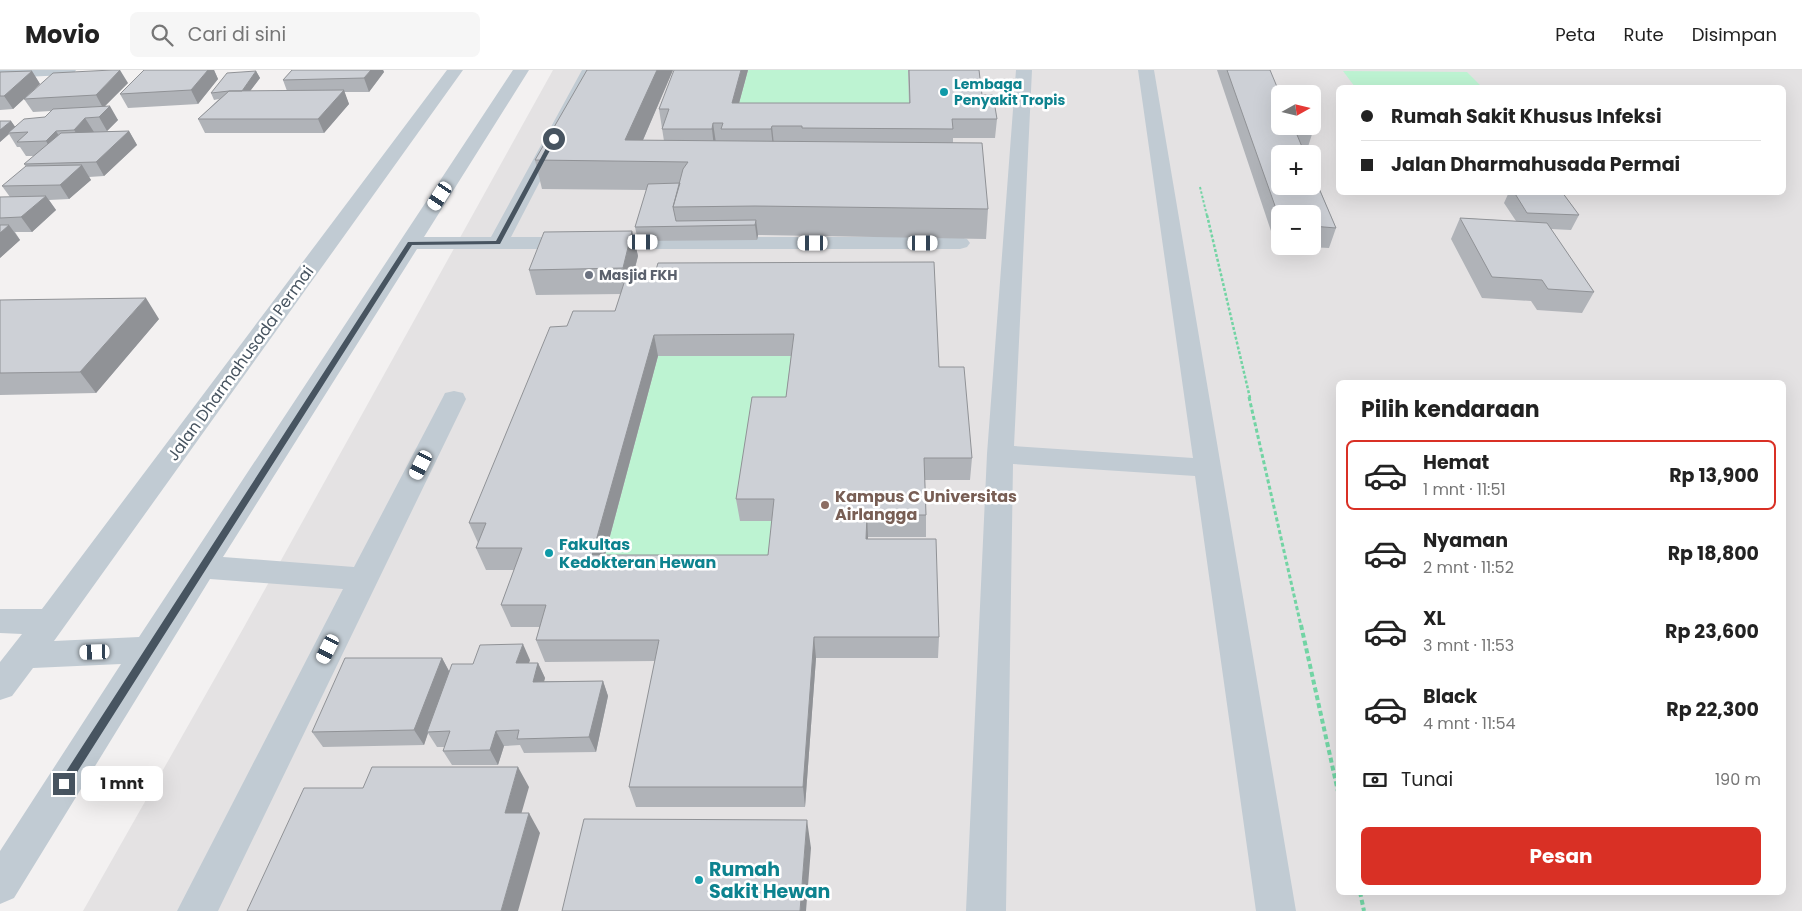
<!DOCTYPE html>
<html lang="id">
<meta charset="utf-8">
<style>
:root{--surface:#fff;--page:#f6f6f6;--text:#222;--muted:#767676;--line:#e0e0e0;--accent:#d93025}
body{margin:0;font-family:Poppins,sans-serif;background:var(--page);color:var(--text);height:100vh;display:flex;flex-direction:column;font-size:19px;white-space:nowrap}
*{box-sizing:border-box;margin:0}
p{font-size:16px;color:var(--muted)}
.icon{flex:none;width:28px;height:28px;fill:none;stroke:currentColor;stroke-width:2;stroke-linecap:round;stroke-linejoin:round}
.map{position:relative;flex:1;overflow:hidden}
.details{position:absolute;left:1336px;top:310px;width:450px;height:515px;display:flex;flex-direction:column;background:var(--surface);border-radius:8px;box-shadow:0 5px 20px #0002}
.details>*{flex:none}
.banner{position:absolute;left:1336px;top:15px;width:450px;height:110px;border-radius:8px;box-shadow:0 5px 20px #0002;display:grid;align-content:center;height:110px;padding:0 25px;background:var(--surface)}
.needle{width:32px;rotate:82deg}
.buttons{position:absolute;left:1271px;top:15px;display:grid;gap:10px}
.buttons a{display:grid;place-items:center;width:50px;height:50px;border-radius:8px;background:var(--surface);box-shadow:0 5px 20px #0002;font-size:25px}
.end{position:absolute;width:22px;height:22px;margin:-11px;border:6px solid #475460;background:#fff;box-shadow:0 0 0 2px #fff}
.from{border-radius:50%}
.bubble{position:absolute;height:35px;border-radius:8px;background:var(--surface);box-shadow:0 5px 20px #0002;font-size:16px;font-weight:700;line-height:35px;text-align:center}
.car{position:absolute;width:15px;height:30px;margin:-15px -8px;border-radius:6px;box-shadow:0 0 4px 1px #0007;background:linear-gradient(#fff 24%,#345 0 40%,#fff 0 76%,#345 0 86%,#fff 0)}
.banner b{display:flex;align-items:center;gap:18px;height:48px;font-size:19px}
.banner b+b{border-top:1px solid var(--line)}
.banner i{width:12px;height:12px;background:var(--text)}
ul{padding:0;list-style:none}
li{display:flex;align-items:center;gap:15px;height:70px;margin:0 10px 8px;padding:0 15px;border:2px solid transparent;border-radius:8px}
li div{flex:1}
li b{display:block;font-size:19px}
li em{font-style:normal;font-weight:700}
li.selected{border-color:var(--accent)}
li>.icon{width:45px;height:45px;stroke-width:1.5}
h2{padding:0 25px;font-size:22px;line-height:60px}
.pay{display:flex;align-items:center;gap:12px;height:55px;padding:0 25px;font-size:19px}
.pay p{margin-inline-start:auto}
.button{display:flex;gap:10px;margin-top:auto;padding:10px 25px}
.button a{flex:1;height:58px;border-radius:8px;background:var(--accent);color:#fff;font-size:20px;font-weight:700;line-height:58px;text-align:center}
header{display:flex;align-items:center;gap:30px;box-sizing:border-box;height:70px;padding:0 25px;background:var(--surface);border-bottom:1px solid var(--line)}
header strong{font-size:24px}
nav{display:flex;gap:28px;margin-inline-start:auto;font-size:18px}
.search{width:350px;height:45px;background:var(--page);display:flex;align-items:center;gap:12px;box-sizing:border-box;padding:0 18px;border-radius:8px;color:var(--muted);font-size:19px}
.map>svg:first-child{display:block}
</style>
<header>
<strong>Movio</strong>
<div class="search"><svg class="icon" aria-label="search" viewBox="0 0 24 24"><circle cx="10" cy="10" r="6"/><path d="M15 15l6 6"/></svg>Cari di sini</div>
<nav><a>Peta</a><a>Rute</a><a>Disimpan</a></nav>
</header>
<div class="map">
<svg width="1802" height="841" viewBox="0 0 1802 841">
<rect width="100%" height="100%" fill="#f3f1f1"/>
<path fill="#e4e2e3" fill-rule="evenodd" d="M553,0H1802V841H83L244,557ZM1339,18H1784V122H1339ZM1280,24H1312V56H1280ZM1280,84H1312V116H1280ZM1280,144H1312V176H1280ZM1339,312H1784V822H1339Z"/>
<path fill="#bdf3d2" d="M748,0H908L910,52H734Z
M1343,1L1467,2L1482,17H1355Z
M658,286H796L789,348L740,451H777L771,506L599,507Z"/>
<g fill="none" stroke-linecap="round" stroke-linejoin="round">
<path stroke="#72d4a4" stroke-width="2" stroke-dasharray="2.5 2" stroke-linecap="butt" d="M1200,117L1207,146"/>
<path stroke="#72d4a4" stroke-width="2.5" stroke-dasharray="3 2" stroke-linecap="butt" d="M1207,145L1250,328"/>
<path stroke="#72d4a4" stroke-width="3" stroke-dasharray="4 2.5" stroke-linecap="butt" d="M1249,327L1301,556"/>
<path stroke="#72d4a4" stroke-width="4" stroke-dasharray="5 3" stroke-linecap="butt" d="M1301,555L1339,726
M1360,822L1364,841"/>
<path fill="#c1cbd3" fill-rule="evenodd" d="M0,0H76L74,3L68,5L0,8Z
M447,0H463L54,571L139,567L513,0H529L424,167H491L582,0H598L511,167H960L967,169L970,173L967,177L960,179H417L223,487L354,497L442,329L445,323L454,321L463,323L466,329L218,841H177L343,519L210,509L14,828L0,834V781L121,594L33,598L12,626L0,630V592L22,564L0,563V539H42Z
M1016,0H1032L1014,376L1193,388L1138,0H1154L1296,841H1256L1195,406L1013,394L1006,841H966L987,384Z"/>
</g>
<path fill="#b0b3b8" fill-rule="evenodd" d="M144,0H214L218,9L198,34L128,38L120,24Z
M292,0H383L384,2L369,22H344L349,34L324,63H205L198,49L219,29L214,30L211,23L256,1L260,8L250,21H287L283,10Z
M587,0H673L643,70L664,71L659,39L748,0L739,33H909L908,0H979L982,25L997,49L995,68H953V73L988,139L986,169L758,165L757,170L638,171L635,157L647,120L542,119L535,90Z
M1217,0H1270L1280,56L1313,61L1307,80H1303L1336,158L1329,178L1289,176H1312V144H1280V176H1276Z
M32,1L40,14L13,39L0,40V2Z
M128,13L105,36L118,50L107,61H129L137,75L104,106L89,107L91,110L69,129L49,130L56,140L32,162H15L20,170L0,188V127H10L2,116L26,97L24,94L34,86H26L20,77H17L9,64L0,72V51H11L15,57L45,47L51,41L33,42L24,29Z
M1509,122H1562L1579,145L1571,160L1551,159L1594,222L1582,243L1537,240L1531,231L1482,228L1451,169L1460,148L1516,151L1504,133Z
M632,161L638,186L632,210L939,297L972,388L970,410H925L926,445V467H868V469L939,567L938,588H816L805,737H636L629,717L655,591L545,592L536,570L540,557H511L501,535L514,500H486L476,478L478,473L469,453L567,256L615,241L621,224L536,225L529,200ZM658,286H791L786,327L736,429L740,451H772L768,485H605Z
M0,230L159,249L96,323L0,325Z
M442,588L449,601L473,594L530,590L529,593H538L545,608L544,611H603L608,626L596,682L524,683L520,675L504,676L498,695H452L443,681L445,677H437L428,663L424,675L323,677L312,662Z"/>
<path fill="#909296" d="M120,0L128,13L103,38L96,25Z
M208,0H214L218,9L198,34L191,20Z
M371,0H383L384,2L369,22L364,8Z
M657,0H673L634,91L625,70Z
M741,0H748L734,52L732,33Z
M32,1L40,14L13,39L4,26Z
M256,1L260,8L245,28L242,21Z
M344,20L349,34L324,63L318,49Z
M110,36L118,50L107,61L99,47Z
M85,48L94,62L83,73L74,60Z
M11,51L16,58L8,63L9,64L0,72V60Z
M713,53L716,73L714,78L712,59Z
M772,56L774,75L773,78L771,59Z
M56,61L64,74L54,85L46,71Z
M129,61L137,75L104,106L96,92Z
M82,95L91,110L69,129L60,115Z
M46,126L56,140L32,162L21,147Z
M756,150L758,165L757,170L755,155Z
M9,155L20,170L0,188V163Z
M632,161L638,186L628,224L623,198Z
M146,228L159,249L96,323L80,302Z
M654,265L658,286L599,507L592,485Z
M867,445L868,467L867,491L866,469Z
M814,567L816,588L805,737L803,717Z
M523,574L530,590L523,609L516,593Z
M442,588L450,603L427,662L428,663L424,675L414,660Z
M538,593L545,608L540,627L533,612Z
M603,611L608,626L596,682L589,667Z
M496,661L504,676L498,695L490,680Z
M518,697L529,717L516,762L505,743Z
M529,743L540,763L518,841H501Z
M807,750L811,778L806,841H800Z"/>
<path fill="#cdd0d6" stroke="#909296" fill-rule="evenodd" d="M112,0H120L96,25L24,29L53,3Z
M144,0H208L191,20L120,24Z
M292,0H371L364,8L283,10Z
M587,0H657L625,70L982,73L988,139L755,136L673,137L683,99L688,92L535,90Z
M674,0H741L732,33H910L909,0H979L982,25H993L997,49H952L953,59L802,58V56H772L771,59H721L723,53H713L712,59H662L669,39H659Z
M1227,0H1270L1280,24V56H1311L1313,61L1295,60L1305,84H1280V116H1312V102L1336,158L1312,156V144H1280V150Z
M32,1L4,26H0V2Z
M256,1L242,21H229L211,23L227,3Z
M344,20L318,49H198L229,21Z
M110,36L99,47L85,48L74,60L56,61L46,71L17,72L28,62L8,63L24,49L45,47L53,39Z
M0,51H11L0,60Z
M129,61L96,92L24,94L61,63Z
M82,95L60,115L2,116L26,96Z
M680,113L673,137L676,151L756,150L755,155L635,157L648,114Z
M1514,122H1562L1579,145L1527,143Z
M46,126L21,147L0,148V127Z
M1460,148L1547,153L1594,222L1548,219L1542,210L1492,207Z
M0,155H9L0,163Z
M632,161L623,198L529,200L544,162Z
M934,192L939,297H964L972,388H924L926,445H867L866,469H936L939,567H814L803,717H629L659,570H536L546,535H501L522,478H476L486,453H469L550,257L567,256L573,241H615L625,210H653L658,193ZM794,264L786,327H752L736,429H774L768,485H592L654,265Z
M146,228L80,302L0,303V230Z
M523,574L516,593H538L533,612L603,611L589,667L517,669L519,660L496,661L490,680L443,681L450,661L427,662L452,594H473L480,575Z
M345,588H442L414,660L312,662Z
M372,697H518L505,743H529L501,841H247L304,718H363Z
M584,749L807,750L800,841H562Z"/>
<path fill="#475460" d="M554,67L556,69L500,174L412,175L67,718H60L58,714L60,711L408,172L496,171L551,69Z"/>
<g fill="#0f9aa8" stroke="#fff" stroke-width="2">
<circle cx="944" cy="22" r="5"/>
<circle cx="549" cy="483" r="5"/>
<circle cx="699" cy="810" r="5"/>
</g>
<circle fill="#6b7280" stroke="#fff" stroke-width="2" cx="589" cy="205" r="5"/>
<circle fill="#8d6e63" stroke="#fff" stroke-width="2" cx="825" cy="435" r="5"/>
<g text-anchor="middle" stroke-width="5" stroke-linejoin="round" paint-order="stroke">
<g font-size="14" font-weight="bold" fill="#0d838f" stroke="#fff" text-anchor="start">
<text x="954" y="19">Lembaga<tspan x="954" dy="16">Penyakit Tropis</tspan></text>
</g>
<g font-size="14" font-weight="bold" fill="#5b616d" stroke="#fff" text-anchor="start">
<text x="599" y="210">Masjid FKH</text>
</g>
<g font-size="16" fill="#475460" stroke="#fff">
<text transform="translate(240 293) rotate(-54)" y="6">Jalan Dharmahusada Permai</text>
</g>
<g font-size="16" font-weight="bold" fill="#785e54" stroke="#fff" text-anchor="start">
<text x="835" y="432">Kampus C Universitas<tspan x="835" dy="18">Airlangga</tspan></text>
</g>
<g font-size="16" font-weight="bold" fill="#0d838f" stroke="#fff" text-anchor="start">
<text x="559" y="480">Fakultas<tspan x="559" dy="18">Kedokteran Hewan</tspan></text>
</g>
<g font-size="19" font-weight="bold" fill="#0d838f" stroke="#fff" text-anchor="start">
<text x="709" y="806">Rumah<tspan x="709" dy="22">Sakit Hewan</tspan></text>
</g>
</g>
</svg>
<div class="buttons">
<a><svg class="needle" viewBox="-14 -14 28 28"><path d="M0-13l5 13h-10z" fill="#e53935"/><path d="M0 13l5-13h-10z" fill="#767676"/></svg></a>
<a>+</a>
<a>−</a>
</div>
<i class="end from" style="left:554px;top:69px"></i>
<i class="end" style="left:64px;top:714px"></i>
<div class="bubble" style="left:81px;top:696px;width:82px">1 mnt</div>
<i class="car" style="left:440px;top:126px;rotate:213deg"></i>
<i class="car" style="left:643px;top:172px;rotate:90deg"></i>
<i class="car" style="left:813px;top:173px;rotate:270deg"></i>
<i class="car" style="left:923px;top:173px;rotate:90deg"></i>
<i class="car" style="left:421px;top:395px;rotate:207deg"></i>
<i class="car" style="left:328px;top:579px;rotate:207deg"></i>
<i class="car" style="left:95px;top:582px;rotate:268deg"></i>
<div class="banner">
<b><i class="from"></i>Rumah Sakit Khusus Infeksi</b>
<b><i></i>Jalan Dharmahusada Permai</b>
</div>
<section class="details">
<h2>Pilih kendaraan</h2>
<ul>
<li class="selected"><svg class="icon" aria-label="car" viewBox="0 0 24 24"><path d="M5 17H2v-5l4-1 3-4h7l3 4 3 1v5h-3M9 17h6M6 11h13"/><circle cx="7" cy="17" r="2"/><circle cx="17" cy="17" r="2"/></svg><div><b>Hemat</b><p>1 mnt · 11:51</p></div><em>Rp 13,900</em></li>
<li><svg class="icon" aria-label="car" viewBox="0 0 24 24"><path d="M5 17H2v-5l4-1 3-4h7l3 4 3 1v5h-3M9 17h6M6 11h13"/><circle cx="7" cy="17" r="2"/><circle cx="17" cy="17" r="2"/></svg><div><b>Nyaman</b><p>2 mnt · 11:52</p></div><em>Rp 18,800</em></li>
<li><svg class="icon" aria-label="car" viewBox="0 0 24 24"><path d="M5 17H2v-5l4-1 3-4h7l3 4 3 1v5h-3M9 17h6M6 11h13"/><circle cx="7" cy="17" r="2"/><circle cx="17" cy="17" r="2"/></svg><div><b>XL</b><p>3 mnt · 11:53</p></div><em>Rp 23,600</em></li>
<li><svg class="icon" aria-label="car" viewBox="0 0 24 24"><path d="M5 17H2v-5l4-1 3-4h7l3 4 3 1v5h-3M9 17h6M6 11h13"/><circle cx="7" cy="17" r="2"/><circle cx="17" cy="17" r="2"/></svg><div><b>Black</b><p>4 mnt · 11:54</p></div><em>Rp 22,300</em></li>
</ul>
<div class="pay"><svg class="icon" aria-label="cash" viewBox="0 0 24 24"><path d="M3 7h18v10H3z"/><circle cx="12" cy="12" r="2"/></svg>Tunai<p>190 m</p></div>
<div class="button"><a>Pesan</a></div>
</section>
</div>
